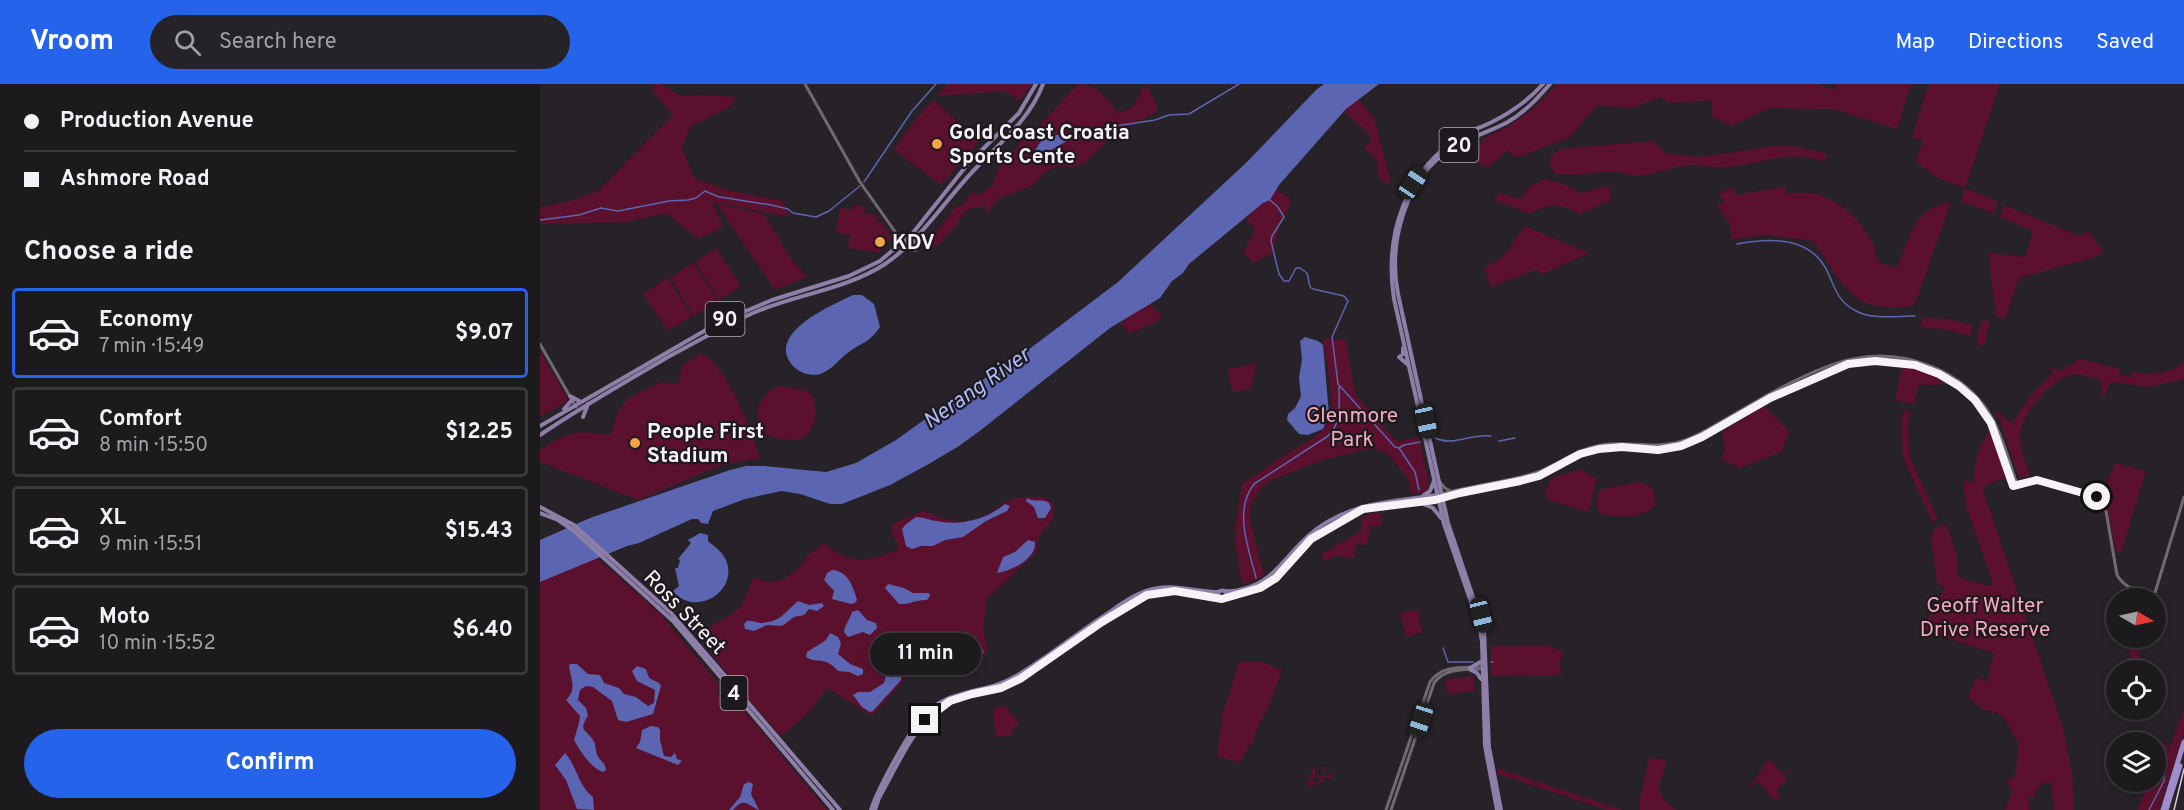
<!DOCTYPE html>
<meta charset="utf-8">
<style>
:root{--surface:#1d1a1e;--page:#252327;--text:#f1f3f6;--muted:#a0a1a4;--line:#3b383c;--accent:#2563eb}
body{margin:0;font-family:Overpass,sans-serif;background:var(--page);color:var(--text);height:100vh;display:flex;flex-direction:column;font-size:22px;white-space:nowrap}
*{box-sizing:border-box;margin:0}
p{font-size:20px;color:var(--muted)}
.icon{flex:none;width:33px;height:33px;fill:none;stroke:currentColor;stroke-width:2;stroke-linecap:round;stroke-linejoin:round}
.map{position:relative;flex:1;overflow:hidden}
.side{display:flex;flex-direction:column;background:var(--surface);width:540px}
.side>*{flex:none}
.hud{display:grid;align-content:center;height:132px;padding:0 24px;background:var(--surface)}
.needle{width:39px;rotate:99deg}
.buttons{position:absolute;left:1566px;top:504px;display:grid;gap:12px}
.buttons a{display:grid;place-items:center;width:60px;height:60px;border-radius:50%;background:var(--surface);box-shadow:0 3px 9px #0003,0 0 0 2px var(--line);font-size:30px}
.end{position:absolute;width:27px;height:27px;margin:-14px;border:8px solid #f6f2f7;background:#111;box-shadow:0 0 0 3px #111}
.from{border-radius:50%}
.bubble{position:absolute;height:42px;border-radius:21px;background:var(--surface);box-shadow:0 3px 9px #0003,0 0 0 2px var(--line);font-size:20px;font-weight:700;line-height:42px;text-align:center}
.car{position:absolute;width:18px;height:36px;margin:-18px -9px;border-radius:8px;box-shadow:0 0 4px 2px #0007;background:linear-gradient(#222 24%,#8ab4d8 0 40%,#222 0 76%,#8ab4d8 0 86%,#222 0)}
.hud b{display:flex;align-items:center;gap:21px;height:57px;font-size:22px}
.hud b+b{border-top:2px solid var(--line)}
.hud i{width:15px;height:15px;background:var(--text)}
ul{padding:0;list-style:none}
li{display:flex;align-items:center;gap:18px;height:90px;margin:0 12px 9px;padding:0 12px;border:3px solid var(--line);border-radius:6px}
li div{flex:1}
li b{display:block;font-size:22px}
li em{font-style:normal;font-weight:700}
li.on{border-color:var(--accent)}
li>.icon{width:54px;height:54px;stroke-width:1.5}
h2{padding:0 24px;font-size:27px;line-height:72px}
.primary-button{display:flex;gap:12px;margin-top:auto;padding:12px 24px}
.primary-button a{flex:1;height:69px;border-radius:36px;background:var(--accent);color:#fff;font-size:24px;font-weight:700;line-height:69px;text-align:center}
header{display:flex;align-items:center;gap:36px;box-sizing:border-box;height:84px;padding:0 30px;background:var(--accent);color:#fff}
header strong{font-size:28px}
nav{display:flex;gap:33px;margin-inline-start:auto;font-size:21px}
.search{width:420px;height:54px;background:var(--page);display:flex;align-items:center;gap:15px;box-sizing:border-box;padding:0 21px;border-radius:33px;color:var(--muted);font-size:22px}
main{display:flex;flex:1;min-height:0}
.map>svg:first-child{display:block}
</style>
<header>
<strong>Vroom</strong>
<div class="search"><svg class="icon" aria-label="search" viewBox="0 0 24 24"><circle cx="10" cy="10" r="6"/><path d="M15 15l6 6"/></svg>Search here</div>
<nav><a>Map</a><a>Directions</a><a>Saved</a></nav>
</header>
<main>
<section class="side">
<div class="hud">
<b><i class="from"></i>Production Avenue</b>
<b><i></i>Ashmore Road</b>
</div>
<h2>Choose a ride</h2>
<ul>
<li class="on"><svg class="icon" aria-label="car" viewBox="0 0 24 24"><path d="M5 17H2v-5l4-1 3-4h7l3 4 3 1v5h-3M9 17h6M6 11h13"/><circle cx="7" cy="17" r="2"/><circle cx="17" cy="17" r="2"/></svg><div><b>Economy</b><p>7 min · 15:49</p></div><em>$9.07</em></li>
<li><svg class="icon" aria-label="car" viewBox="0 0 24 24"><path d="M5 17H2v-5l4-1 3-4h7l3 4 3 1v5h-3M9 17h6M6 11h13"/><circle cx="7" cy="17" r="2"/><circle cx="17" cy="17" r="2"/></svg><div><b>Comfort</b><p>8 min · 15:50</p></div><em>$12.25</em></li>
<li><svg class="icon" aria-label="car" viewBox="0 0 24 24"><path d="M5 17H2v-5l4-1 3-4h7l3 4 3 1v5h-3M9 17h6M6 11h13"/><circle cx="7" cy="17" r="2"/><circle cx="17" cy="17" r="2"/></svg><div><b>XL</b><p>9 min · 15:51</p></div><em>$15.43</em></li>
<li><svg class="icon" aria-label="car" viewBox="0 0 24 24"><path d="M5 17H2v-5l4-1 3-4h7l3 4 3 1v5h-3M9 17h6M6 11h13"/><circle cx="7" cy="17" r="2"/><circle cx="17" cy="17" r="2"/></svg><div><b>Moto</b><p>10 min · 15:52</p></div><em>$6.40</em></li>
</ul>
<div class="primary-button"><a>Confirm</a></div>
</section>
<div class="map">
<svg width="1644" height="726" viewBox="0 0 1644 726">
<rect width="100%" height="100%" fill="#272228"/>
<path fill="#5b102e" d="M115,0H121L141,12L167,11L196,13L191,22L150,43L142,65L155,95L190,107L242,117L251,133L172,118L183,143L158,155L126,129L87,138L0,140V123L34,116L58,107L133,31L112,7Z
M408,0H492L479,17L466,7L396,12Z
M538,0C557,0 567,14 578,29L592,24L603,4L608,2L618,27L573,51L547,77L532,84L521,81L505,88L493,101L458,115L446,130L445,129V122L427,126L414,144L398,162H392L394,152L415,123L424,121L426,114L433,108L438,111L452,102L461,79L476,65L481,56L501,40Z
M1017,0H1277L1295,6L1297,0H1371L1357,45L1293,25L1229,24L1191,42L1172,32V16L1128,19L1120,13L1093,24L1058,21L1030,53L984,71L974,73L967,66L948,84L933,76L944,54C976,40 994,26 1017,0Z
M1389,0H1460L1425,104L1458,118L1454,130L1421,117L1425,104L1395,93L1376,77L1383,56L1372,53Z
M818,15L834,34L850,95L847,101L838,92V78L824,64L831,57L828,49L804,27Z
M394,16L439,57L401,101L354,66L374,37Z
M1113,57L1127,70L1162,73L1234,62H1255L1287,70L1284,78C1250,65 1224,79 1190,83C1175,85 1162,80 1149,81C1132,82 1111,93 1095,92C1089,92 1083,88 1077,88C1055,86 1036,94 1014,89L1009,75L1019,65Z
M1003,95L1021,99L1042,109L1066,102L1069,103L1071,118H1066L1041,130C1015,119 1015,118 989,130L953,115L960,109L980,115L989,103Z
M1245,102L1247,111C1281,100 1316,128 1331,156C1335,162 1336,171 1338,178L1356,184C1372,154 1371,124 1411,118L1374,222C1308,229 1307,204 1273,157L1228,151L1191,155L1190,140L1176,121L1184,119L1179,110L1192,103L1196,111Z
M737,106L751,115L748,126L741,135L732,169L713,179L703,168L715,146L706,134Z
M177,120L224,130L251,175L267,193L235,206Z
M314,121L325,123L324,129L337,131L336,137L344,139V145L349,146L348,151L356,153L355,157L347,156L346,164L341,163L340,169L308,164L310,151L296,149L300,124L313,126Z
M1464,121L1539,152L1548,147L1564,168L1555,173L1479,194L1465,235L1457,233L1456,231L1448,169L1485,173L1493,147L1460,133Z
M985,142L1049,169L1000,191L998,185L951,203L944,183L962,174Z
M176,164L201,202L179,216L155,178Z
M153,179L178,218L154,232L130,194Z
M127,194L152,232L128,247L103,210Z
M609,219L622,232C616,241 601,243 590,250L581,240L595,225L600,227Z
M1383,234L1406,235L1433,241L1431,252L1407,246L1380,243Z
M1444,236L1450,238L1444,262L1436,260L1441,238Z
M787,254L806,256L815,310L857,358L879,353L889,400L884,409L871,410L868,394L847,369L832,364L779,377L729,397L721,404L711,419L710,436L724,492L702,501L695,458L696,438L702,400C717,391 730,380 745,371C761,360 784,353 790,332C795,312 786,278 783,257Z
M0,267L29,317L0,332Z
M160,270C186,276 212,350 221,374L184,380L98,416L0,378V366C26,347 38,346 70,351L79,326L88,314L122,298L134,300L139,298L141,282Z
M1537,274L1580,285L1579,290L1591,293L1592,288C1607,291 1634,290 1644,278V295L1609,303L1570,298L1565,312H1562V296C1553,294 1539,289 1531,291C1510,297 1480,330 1480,352C1480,365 1487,380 1490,392L1479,394L1459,334L1454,331L1455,327L1472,339L1491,311L1513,289L1510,285L1514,283L1517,288L1536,278Z
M717,279L710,305L692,308L688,285Z
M1362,283L1382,286L1408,300L1379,301L1374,320L1355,316Z
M238,302C247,303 258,304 266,307C280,314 277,338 269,348C266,352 262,355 258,356C250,357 232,354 226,350C207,335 221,309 238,302Z
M1225,322L1250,349L1246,355L1243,367L1200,384L1182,376L1185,364L1182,348Z
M1364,325L1370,327L1368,339L1369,371L1398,436L1392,438L1363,373L1361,338Z
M1450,346L1466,393L1442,403L1522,641L1532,688L1534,726H1514L1511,698L1501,699L1499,705L1494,707L1495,713L1488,714L1489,726H1465L1472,708L1467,696L1475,693L1479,661L1466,637L1456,628L1444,626L1428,613L1436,594L1448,597L1451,580L1455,570L1384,546L1389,532L1405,504L1397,499L1391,452L1395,444L1404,441L1407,442L1417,473V491L1420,494L1448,502L1453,500L1426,422L1423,394L1425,397L1431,399L1434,397C1434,378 1439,361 1450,346Z
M1575,379L1606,387L1581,468H1576L1567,423L1561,414Z
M1039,385L1057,395L1048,428L1008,416L1005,410L1010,395Z
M1099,398C1114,401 1116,409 1114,423C1101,434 1080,433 1063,431L1056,423L1058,409L1062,405Z
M487,413H503L513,419V434L498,454L497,468L447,514L443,544L448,566L439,579L438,583L421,585L414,569L406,567L365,574V595L332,632L287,604L270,627L241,652L196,602L159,552L170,542L191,531L202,521L213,494L230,498L244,495L259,484L269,470L284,459C311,482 327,478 357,466L359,462L353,452L351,441L383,427C407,437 424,443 450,429C468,419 464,415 487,413Z
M834,429H841L842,441L831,442L826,461L816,460L814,474L796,472L785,478L782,470L821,447V433Z
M57,474L120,530L179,600L177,611L187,612V618L194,619V629L201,623L287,726H0V498Z
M879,525V538L883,550L878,548L869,553L866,552L860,529Z
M1587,554H1597L1601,586H1591Z
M1007,561L1023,568L1020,579L1021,591L951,592V562Z
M699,578H722L742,586L728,624L715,649L714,656L710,660L701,676L697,678L677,672L682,632Z
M933,592L935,607L907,610L906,595Z
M464,621L480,640L475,641L471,652L456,653L453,625Z
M1644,626V650L1619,726H1597L1609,698H1616V665L1626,659L1629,665Z
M1109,674L1126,676C1122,701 1109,706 1136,726H1100V715Z
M1230,675L1243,691L1249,686L1250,687L1244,692L1247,696L1236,706L1241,711L1235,717L1218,697L1210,703L1209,702C1220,693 1218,685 1230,675Z
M787,683L784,688L785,692L791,689L793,694L788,695L787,693H784V697L767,703L768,696H774L775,699L781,697L777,692L769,695L772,685L775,684V692H783V685L776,684Z
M957,684L1083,726H1067L958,690Z"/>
<path fill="#5b65b1" d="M784,0H839L806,25L739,101L730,116L723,119L649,180L643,189L632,197L620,214L570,244L441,346L419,362L387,381L350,401L302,420H290L260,410L241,407L205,415L173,427L168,440L161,439L158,435H152L99,459L87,462L0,498V456L50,434L190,386L206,382H224L286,388L316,379L356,356L419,311L484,269L578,198L707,78L776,6Z
M523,50L532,54L489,79L491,72L504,53Z
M313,211H322L334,220L340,243C328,260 324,257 309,268C298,276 292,286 280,290C261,295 241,277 247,259C255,237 294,220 313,211Z
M765,253L778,257L783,261L789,330L783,345L768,351L759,350L747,336L748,330L755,324L761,312L759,294L762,275L760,257Z
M487,414C494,419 502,414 509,419L511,424L505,434H498L494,423L486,417Z
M465,420L470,422L467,427L446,437L423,453L405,456L393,462H381L372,465L366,462L362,445L365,441L376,433C383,433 389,436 396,437C421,442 445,436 465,420Z
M160,449L168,451V457C174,462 181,467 185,474C201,506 156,535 133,507L139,502L135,484H138L140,476L138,475L151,459L148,456Z
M488,456L495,458C497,475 471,487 457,489L463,473L475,468Z
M292,486C308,487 313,502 317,516L315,519L311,520L292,515L294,507L284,496L287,489Z
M348,500L364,504L373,509H389L390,512L387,516C377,515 369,521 359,520L345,504Z
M258,517L269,521L282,519L284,522L277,527L269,525L264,531L254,533L242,542L227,541L214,547L205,545L204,540L207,537C212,536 216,539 221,539C241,538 245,528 258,517Z
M318,526L327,536L336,539L337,544L330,551L323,548L308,553L304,548C304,543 310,535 312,528Z
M290,549L298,553L301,559L298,570L310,580L323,585V590L318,592L309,588L298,587C284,571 279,581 266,573L267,568L286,556Z
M435,562L442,564L444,568L436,579L422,575L416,570L418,566L429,565Z
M355,575L362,578L361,596L333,627L330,628L322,623L313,611L318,608H330L344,599L346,591L334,583V580L337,578L349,579Z
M31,580H37L48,590L60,591L64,599L79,604L84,610L96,613L108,622L114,619L115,606L97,597L92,587L97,582L106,585L109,594L119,599L121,602L113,630L86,638L78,636L72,617L53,603L46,602L40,606L38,616L46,624L48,632C36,649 50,646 55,660C56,665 56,670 59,674C63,679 65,679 66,686L63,688C51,684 40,667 34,656L39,639L40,632L26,616C38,605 30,594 29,581Z
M111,642L118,643L120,646V656L124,672L131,673L135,669L137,675L142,677L138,681L96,664L100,658L102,646Z
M25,669C37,682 38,702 53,713L54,726L37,725L26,696L15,681Z
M209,698L213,700L211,710L219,726C208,722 205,712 193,726H189L200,713L204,700Z"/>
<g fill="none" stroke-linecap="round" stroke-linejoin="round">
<path stroke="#5b65b1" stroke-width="1.5" d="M532,54L576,42L615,36L629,31L649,30L699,0
M324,98L372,27L396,0
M180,113L231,121L248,125L253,129L276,133L289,127L320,102
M730,116L738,123L744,133L732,152L731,157L739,190L744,197H749L756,184H760L767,189L770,203L773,205L804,212L808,217L792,253L798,300L855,363L859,364L864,361L880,358
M0,136L39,131L61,124L78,127L129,117L148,116L156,114L165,107L179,113
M1197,160C1227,154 1267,152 1285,183C1295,201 1295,216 1316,227C1333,236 1356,232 1375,232
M895,354C913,363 931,349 951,352
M959,357L975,354
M859,364L875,388L879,406
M716,494C709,465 693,427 714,400L788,352C802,338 799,322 799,303
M903,564L908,578H933
M951,578H953
M1609,726L1624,697L1625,681"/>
<path stroke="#706a71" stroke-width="3" d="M265,0L320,98L356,149L368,161
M0,260L36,323
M899,397L905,404L910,407
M902,410C932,401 964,399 995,389C1018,381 1036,365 1061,361C1088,356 1115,366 1142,357C1155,353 1167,346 1179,339C1202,326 1226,311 1250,299C1269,290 1292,279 1313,275C1365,264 1424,287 1451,332C1463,352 1469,378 1477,400
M903,414C934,404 968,403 1000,391C1021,383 1038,369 1062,364C1091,359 1118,370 1147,360C1177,349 1202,328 1230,314C1254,302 1289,284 1314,279C1365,268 1425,291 1450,338C1461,357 1466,381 1473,402L1497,396L1549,409L1560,415L1566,427L1577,491C1585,505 1600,508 1614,512L1644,413
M846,726L890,598C903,580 922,584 942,583
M851,726L894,599C905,584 923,586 940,585"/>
<path stroke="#8d7fa8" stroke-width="4" d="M357,163L359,153
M375,166V155
M863,264V270L859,273L867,280
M30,312L41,318
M24,325L32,316
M43,333L48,320
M0,342L178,239L232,216L309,192L340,177L372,150L427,81L479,29L496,0
M0,351C41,323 85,298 128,273C156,258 184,242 213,229C256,210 305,206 345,180C382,155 405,116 436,84C461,58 490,35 503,0
M883,412L890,407L894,397
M881,419L893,424L901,434
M0,423L34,441L131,529L300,726
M0,429L18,436L33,446L133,537L293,726
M677.5 511a4.5 4.5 0 1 1 9 0a4.5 4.5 0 1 1-9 0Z
M685,507C692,508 697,507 703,505C732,498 743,476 763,457C771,449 780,442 789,437C823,417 859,417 897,411
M686,514L714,506L731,497L771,455L815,428L830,424L899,415
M930,584L942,577
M931,586L937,589L941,595
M331,726C338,704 371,643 388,627C414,604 448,609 476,592C506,575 537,549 567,530C579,521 592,512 606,507C630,498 655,508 679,508
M335,726L339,714C353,689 372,648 392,629C416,608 446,612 473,599C518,576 558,530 607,511C627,503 658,507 679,514
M957,726L945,662L942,558L939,541L904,440L854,215C844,151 865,86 923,51C932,46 942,43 952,38C972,28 988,17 1003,0
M961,726L949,663L944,546L908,439L858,210C848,159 865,93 912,64C929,54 948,48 966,39C984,29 997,15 1010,0"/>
<path stroke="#a08dcd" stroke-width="5" d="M1623,726L1644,658
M1626,726L1640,682"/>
<path stroke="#d3cfd4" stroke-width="1.5" d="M1634,726L1644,685"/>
</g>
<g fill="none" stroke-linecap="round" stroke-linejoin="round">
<path stroke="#f6f2f7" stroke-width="8" d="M385,636L410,617L432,610L461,604L480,595L562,538L607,511L635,507L682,515L720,504L736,494L771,455L823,425L895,416L920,409L980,397L999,392L1040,370L1059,365L1082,363L1118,366L1141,362L1162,353L1230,314L1308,280L1335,277L1375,281L1399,290L1419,302L1435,316L1451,339L1473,402L1497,396L1557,413"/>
</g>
<g fill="#f5a345" stroke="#1d191f" stroke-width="2">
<circle cx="397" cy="60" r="6"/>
<circle cx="340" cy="158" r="6"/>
<circle cx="95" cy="359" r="6"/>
</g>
<g text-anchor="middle" stroke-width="4.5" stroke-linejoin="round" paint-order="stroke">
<g fill="#1d191f" stroke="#b5b1b6" stroke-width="1.5">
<rect x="899.5" y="44" width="39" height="34" rx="4.5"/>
<rect x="165.5" y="218" width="39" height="34" rx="4.5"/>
<rect x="180.5" y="592" width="27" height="34" rx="4.5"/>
</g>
<g font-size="20" font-weight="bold" fill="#f6f2f7">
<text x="919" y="68">20</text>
<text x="185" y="242">90</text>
<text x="194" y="616">4</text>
</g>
<g font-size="21" font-weight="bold" fill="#f6f2f7" stroke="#1d191f" text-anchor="start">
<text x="409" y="55">Gold Coast Croatia<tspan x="409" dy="24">Sports Cente</tspan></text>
<text x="352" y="165">KDV</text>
<text x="107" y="354">People First<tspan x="107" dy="24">Stadium</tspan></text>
</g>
<g font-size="21" fill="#f3aabd" stroke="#1d191f">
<text x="812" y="338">Glenmore<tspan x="812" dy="24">Park</tspan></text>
<text x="1445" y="528">Geoff Walter<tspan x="1445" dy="24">Drive Reserve</tspan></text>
</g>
<g font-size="21" fill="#f6f2f7" stroke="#1d191f">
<text transform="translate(145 528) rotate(46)" y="7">Ross Street</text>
</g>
<g font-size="22" font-style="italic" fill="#aeb9f8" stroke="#1d191f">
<text transform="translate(436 303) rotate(-35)" y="8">Nerang River</text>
</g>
</g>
</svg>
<div class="buttons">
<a><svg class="needle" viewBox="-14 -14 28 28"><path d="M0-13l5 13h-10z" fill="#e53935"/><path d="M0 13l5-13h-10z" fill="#a0a1a4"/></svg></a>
<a><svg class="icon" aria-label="locate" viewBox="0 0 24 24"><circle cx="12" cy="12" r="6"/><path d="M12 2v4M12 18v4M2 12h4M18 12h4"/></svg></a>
<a><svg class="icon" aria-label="layers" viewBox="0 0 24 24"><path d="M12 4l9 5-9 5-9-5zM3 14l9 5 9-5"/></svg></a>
</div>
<i class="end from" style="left:1557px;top:413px"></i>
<i class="end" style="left:385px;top:636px"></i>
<div class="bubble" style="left:330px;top:549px;width:111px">11 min</div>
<i class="car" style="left:873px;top:99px;rotate:34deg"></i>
<i class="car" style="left:886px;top:337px;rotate:168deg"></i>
<i class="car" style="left:941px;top:531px;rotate:166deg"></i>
<i class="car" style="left:881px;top:636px;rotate:198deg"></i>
</div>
</main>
